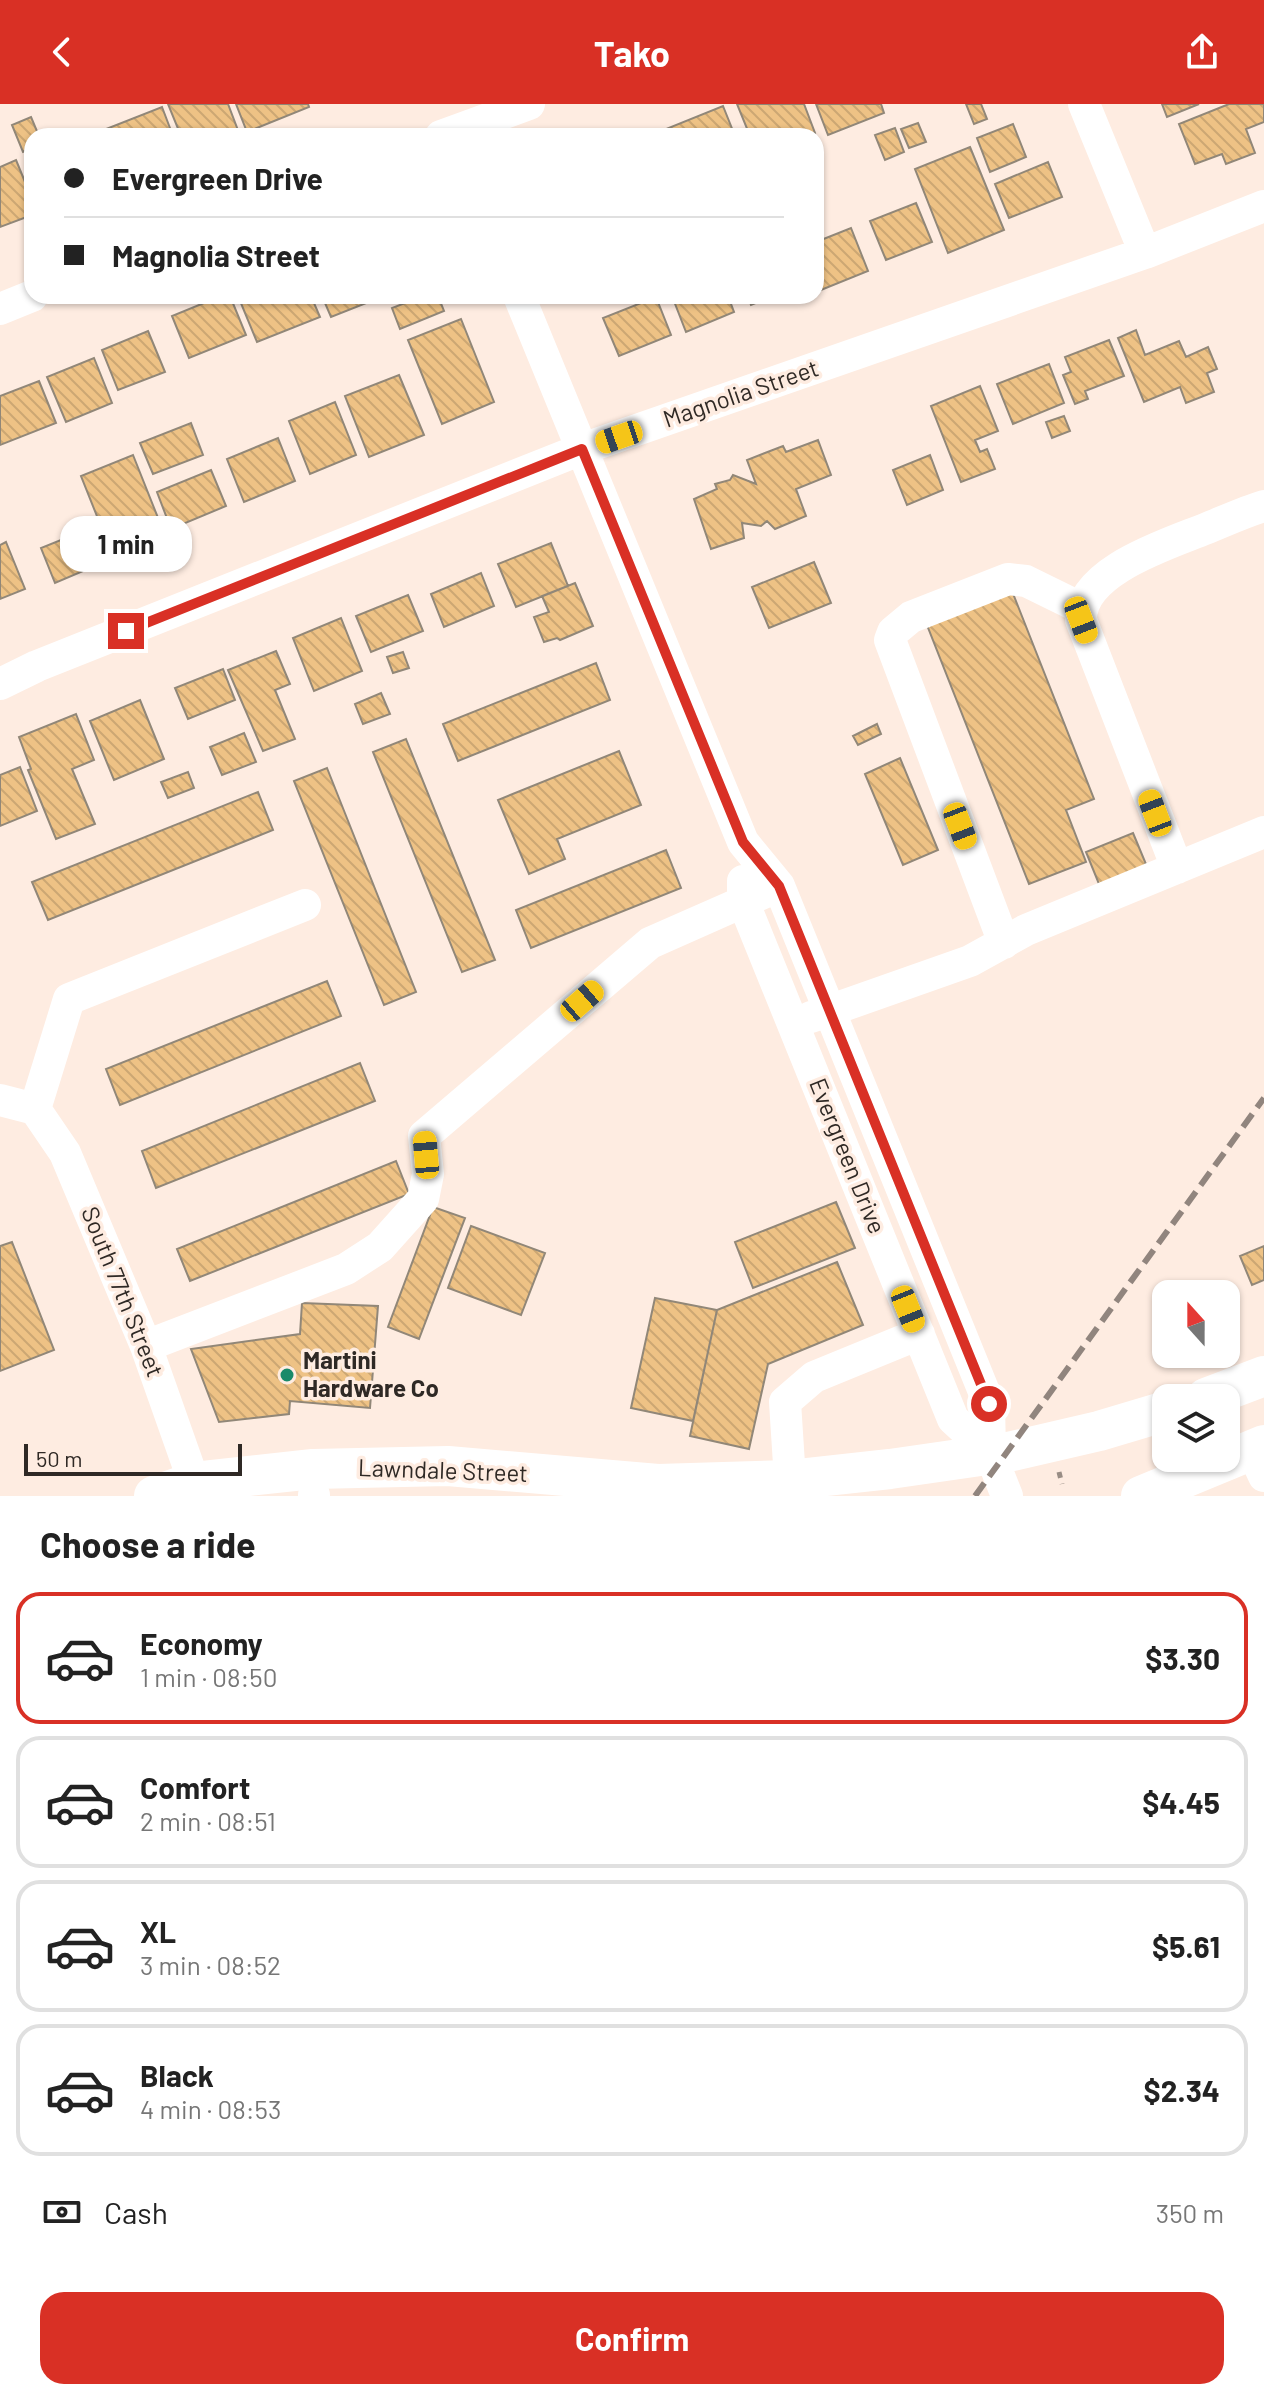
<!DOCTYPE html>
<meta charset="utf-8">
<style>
:root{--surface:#fff;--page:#f6f6f6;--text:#222;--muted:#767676;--line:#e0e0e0;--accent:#d93025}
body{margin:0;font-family:Barlow,sans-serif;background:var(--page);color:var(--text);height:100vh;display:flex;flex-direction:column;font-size:30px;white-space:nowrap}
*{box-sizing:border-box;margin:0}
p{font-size:26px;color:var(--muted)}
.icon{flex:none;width:44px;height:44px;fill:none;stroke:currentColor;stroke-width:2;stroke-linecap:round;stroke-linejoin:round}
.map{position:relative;height:1392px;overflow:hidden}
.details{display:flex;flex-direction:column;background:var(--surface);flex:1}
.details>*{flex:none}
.top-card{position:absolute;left:24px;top:24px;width:800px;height:176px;border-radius:24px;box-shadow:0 2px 6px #0004;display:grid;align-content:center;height:176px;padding:0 40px;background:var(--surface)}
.needle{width:52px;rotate:339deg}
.buttons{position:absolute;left:1152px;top:1176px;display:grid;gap:16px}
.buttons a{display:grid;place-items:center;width:88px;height:88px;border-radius:16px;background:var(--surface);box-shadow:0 2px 6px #0004;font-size:40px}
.scale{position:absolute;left:24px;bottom:20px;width:218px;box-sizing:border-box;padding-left:8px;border:4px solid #2f2925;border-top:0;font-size:22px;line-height:28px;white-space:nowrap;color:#2f2925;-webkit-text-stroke:6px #feece1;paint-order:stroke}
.end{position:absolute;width:36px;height:36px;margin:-18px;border:10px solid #d93025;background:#fff;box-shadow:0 0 0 4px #fff}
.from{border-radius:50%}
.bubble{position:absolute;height:56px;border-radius:24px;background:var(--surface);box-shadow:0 2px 6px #0004;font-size:26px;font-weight:700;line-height:56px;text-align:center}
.car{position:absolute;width:24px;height:48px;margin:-24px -12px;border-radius:10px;box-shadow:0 0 6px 2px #0007;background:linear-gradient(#f5c518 24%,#345 0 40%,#f5c518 0 76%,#345 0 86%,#f5c518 0)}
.top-card b{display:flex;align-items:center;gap:28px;height:76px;font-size:30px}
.top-card b+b{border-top:2px solid var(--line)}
.top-card i{width:20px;height:20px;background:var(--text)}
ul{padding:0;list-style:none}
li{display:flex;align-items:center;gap:24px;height:132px;margin:0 16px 12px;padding:0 24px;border:4px solid var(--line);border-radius:24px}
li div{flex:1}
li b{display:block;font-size:30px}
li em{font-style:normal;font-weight:700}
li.on{border-color:var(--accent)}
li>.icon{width:72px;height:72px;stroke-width:1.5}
h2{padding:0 40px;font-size:36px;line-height:96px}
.pay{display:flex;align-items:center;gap:20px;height:88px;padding:0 40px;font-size:30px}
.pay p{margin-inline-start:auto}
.primary-button{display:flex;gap:16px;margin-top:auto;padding:16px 40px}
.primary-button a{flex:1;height:92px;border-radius:24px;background:var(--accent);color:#fff;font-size:32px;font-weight:700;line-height:92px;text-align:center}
header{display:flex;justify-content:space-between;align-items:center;height:104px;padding:0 40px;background:var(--accent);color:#fff;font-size:36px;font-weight:700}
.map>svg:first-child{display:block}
</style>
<header><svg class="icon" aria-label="back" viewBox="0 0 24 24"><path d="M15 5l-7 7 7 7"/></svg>Tako<svg class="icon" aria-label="share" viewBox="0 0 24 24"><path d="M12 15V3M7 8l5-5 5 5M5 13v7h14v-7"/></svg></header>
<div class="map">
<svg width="1264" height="1392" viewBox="0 0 1264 1392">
<defs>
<pattern id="building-back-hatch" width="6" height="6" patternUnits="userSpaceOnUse" patternTransform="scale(2)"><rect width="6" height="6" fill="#eec285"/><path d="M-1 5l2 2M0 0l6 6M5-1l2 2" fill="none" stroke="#cca773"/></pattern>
</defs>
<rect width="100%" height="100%" fill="#feece1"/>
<path fill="url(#building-back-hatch)" stroke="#918778" stroke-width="2" d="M168,0H228L239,29L232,32H181Z
M236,0H308L309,3L247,28Z
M737,0H804L815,29L809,32H750Z
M816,0H881L884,9L828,31Z
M966,0H981L987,15L974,20Z
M1162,0H1199L1167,13Z
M1229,0H1264V18L1246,25L1255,49L1226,60L1222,50L1195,60L1179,20Z
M723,2L735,32H668L666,25Z
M162,3L173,32H98L96,29Z
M31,13L39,32H32V44L23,48L12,21Z
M918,19L926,38L909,44L901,25Z
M1013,20L1026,53L990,68L977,34Z
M895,24L904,48L885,56L875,31Z
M970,43L1004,126L948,149L915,65Z
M16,56L32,95V111L0,123V63Z
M1048,58L1062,93L1009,114L995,80Z
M916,99L932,138L886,156L870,117Z
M851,124L868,167L816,188V138Z
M221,192H230L246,231L189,254L172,212Z
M238,192H311L320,213L257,238Z
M322,192H378L379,194L331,213Z
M423,192H438L444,207L400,225L392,204Z
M672,192H728L734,208L686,228Z
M748,192H773L751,201Z
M656,193L671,231L619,252L603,214Z
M461,215L494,298L442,320L408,236Z
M1136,226L1145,251L1179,237L1186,253L1208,243L1217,265L1207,269L1214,288L1186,299L1180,283L1144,298L1118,234Z
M148,227L165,268L118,286L102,246Z
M1109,236L1124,272L1085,287L1088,295L1075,300L1063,271L1071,268L1065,253Z
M94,254L112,299L66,318L47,273Z
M1049,260L1064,299L1013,320L997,280Z
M399,271L424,331L369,353L345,292Z
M39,277L56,319L0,341V292Z
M980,282L998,327L975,336L980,348L987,345L995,365L961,378L931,302Z
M335,298L356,351L310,370L289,317Z
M1064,312L1070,327L1052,334L1046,318Z
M191,319L203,351L153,370L140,339Z
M278,334L295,377L244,398L227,355Z
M818,336L831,371L796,385L806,412L775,425L767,417L761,422L742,419L744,434L711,445L694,395L717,385L715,380L730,376L733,371L756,380L747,356L783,342L786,348Z
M133,351L166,434L114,455L81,372Z
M930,351L943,386L907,401L893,366Z
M211,366L226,402L171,425L157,388Z
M88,425L102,459L55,479L41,444Z
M6,438L25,485L0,495V441Z
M551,439L568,482L516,503L498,460Z
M814,458L831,499L769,524L752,483Z
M481,469L494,502L444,523L431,490Z
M575,479L593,522L560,536L557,534L544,538L534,513L549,508L542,492Z
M1012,487L1094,695L1066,706L1086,758L1029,780L927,521Z
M408,491L423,527L371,548L356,512Z
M341,514L362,567L314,587L293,534Z
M276,547L290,580L275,586L295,635L263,647L228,566Z
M403,548L409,564L393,569L387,553Z
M596,559L610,596L458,657L443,620Z
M223,565L235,596L188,615L175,584Z
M381,589L390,610L363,620L355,600Z
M140,596L164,655L114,676L90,617Z
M76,610L94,656L72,665L95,720L56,735L28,666L31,665L19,633Z
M877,620L881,630L858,641L853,632Z
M244,629L256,658L222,671L210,643Z
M406,635L495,856L462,868L373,648Z
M619,647L641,701L557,735L565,755L529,770L498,696Z
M900,654L938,746L903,761L865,670Z
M20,663L37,707L0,722V671Z
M327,664L416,888L384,901L294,677Z
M188,668L194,684L168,694L161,678Z
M258,688L273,726L48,816L32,778Z
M1133,729L1148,765L1101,785L1086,748Z
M666,746L681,784L531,844L516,806Z
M327,877L341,912L120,1001L106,965Z
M360,959L375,997L156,1084L142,1047Z
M396,1057L409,1090L190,1177L177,1145Z
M836,1098L855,1144L753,1184L735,1138Z
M433,1103L465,1114L419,1235L388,1223Z
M471,1122L545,1149L521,1211L448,1184Z
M12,1138L54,1246L0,1267V1142Z
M1264,1142V1176L1252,1181L1240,1152Z
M837,1158L863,1221L768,1260L749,1345L690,1332L717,1206Z
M655,1194L717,1206L693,1317L631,1304Z
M302,1199L378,1202L370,1304L290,1297L289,1310L219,1318L191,1245L300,1230Z"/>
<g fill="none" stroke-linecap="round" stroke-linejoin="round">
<path stroke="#998d85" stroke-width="5" stroke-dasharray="6 6" stroke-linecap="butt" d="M1059,1368L1062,1380"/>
<path stroke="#fff" stroke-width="32" d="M1084,0L1145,149
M441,32L529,0
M519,192L743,738L779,782L989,1300L990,1349L1007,1392
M0,205L32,192
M0,580L37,562L582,345L1145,149L1264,102
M1177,764L1081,516C1080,467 1168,440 1205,425C1225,417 1244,408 1264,402
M743,777V797L953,1315L990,1349
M1004,839L890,536L893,528L911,513L1008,475L1026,477L1081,504
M811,913L970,857L1026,826L1264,728
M0,996L35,1005
M35,1005L65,1049L146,1242L194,1378
M35,1005L69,895L305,801
M146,1242L346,1165L380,1143L423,1095L428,1070L424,1032L650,839L779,782
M1252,1346L1264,1372
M790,1376L785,1298L814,1273L919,1230
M314,1391V1392"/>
<path stroke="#fff" stroke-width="40" d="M1206,1294L1264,1272
M154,1392L194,1378L313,1365L448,1362L658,1380L790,1376L890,1365L1008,1348L1099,1327L1166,1307
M1141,1392L1264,1341"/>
<path stroke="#91857e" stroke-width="6" stroke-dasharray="16 8" stroke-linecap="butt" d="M975,1392L1264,994"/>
</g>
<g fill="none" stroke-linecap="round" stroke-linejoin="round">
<path stroke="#d93025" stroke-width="10" d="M126,527L582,345L743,738L779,782L989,1300"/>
</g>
<circle fill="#198a6a" stroke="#feece1" stroke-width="3" cx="287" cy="1271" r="8"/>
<g text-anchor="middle" stroke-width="7" stroke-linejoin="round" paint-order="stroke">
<g font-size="24" fill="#2f2925" stroke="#feece1">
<text transform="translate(741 290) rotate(-19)" y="8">Magnolia Street</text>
<text transform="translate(847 1052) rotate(68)" y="8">Evergreen Drive</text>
<text transform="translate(122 1188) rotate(68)" y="8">South 77th Street</text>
<text transform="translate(443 1367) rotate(2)" y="8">Lawndale Street</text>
</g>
<g font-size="24" font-weight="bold" fill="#2f2925" stroke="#feece1" text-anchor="start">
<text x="303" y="1265">Martini<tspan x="303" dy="28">Hardware Co</tspan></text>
</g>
</g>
</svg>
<div class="buttons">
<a><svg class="needle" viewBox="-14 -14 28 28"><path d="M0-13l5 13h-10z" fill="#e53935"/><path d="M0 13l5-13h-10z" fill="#767676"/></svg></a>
<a><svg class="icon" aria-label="layers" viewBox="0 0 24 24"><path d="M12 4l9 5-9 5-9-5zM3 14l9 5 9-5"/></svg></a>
</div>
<div class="scale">50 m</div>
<i class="end from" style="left:989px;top:1300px"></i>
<i class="end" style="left:126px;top:527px"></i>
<div class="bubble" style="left:60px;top:412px;width:132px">1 min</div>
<i class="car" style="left:619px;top:333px;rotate:251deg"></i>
<i class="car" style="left:1081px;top:516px;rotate:159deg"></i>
<i class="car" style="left:1155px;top:709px;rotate:339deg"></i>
<i class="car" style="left:960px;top:722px;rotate:159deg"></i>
<i class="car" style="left:582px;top:897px;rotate:49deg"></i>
<i class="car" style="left:426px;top:1051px;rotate:355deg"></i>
<i class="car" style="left:908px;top:1205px;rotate:158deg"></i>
<div class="top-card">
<b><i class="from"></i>Evergreen Drive</b>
<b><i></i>Magnolia Street</b>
</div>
</div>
<section class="details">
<h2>Choose a ride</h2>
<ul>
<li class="on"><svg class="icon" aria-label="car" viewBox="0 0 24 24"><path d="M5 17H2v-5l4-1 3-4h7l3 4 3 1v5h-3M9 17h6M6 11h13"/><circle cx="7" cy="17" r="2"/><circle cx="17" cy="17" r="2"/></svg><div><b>Economy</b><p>1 min · 08:50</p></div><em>$3.30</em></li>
<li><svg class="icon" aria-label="car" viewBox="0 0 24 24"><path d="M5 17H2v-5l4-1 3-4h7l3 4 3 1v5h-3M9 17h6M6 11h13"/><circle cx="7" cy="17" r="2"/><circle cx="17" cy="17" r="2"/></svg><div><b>Comfort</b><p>2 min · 08:51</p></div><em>$4.45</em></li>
<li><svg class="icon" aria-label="car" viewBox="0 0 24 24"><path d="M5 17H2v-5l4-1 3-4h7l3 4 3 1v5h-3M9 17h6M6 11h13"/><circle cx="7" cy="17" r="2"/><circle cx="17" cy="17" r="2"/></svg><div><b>XL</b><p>3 min · 08:52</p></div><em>$5.61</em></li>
<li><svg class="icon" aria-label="car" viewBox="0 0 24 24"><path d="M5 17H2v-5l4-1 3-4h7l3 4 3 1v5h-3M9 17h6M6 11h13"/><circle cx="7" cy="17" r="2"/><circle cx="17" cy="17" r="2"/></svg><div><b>Black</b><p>4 min · 08:53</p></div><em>$2.34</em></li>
</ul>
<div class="pay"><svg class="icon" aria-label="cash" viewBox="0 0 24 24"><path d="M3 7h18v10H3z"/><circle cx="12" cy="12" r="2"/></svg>Cash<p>350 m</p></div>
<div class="primary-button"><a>Confirm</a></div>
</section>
